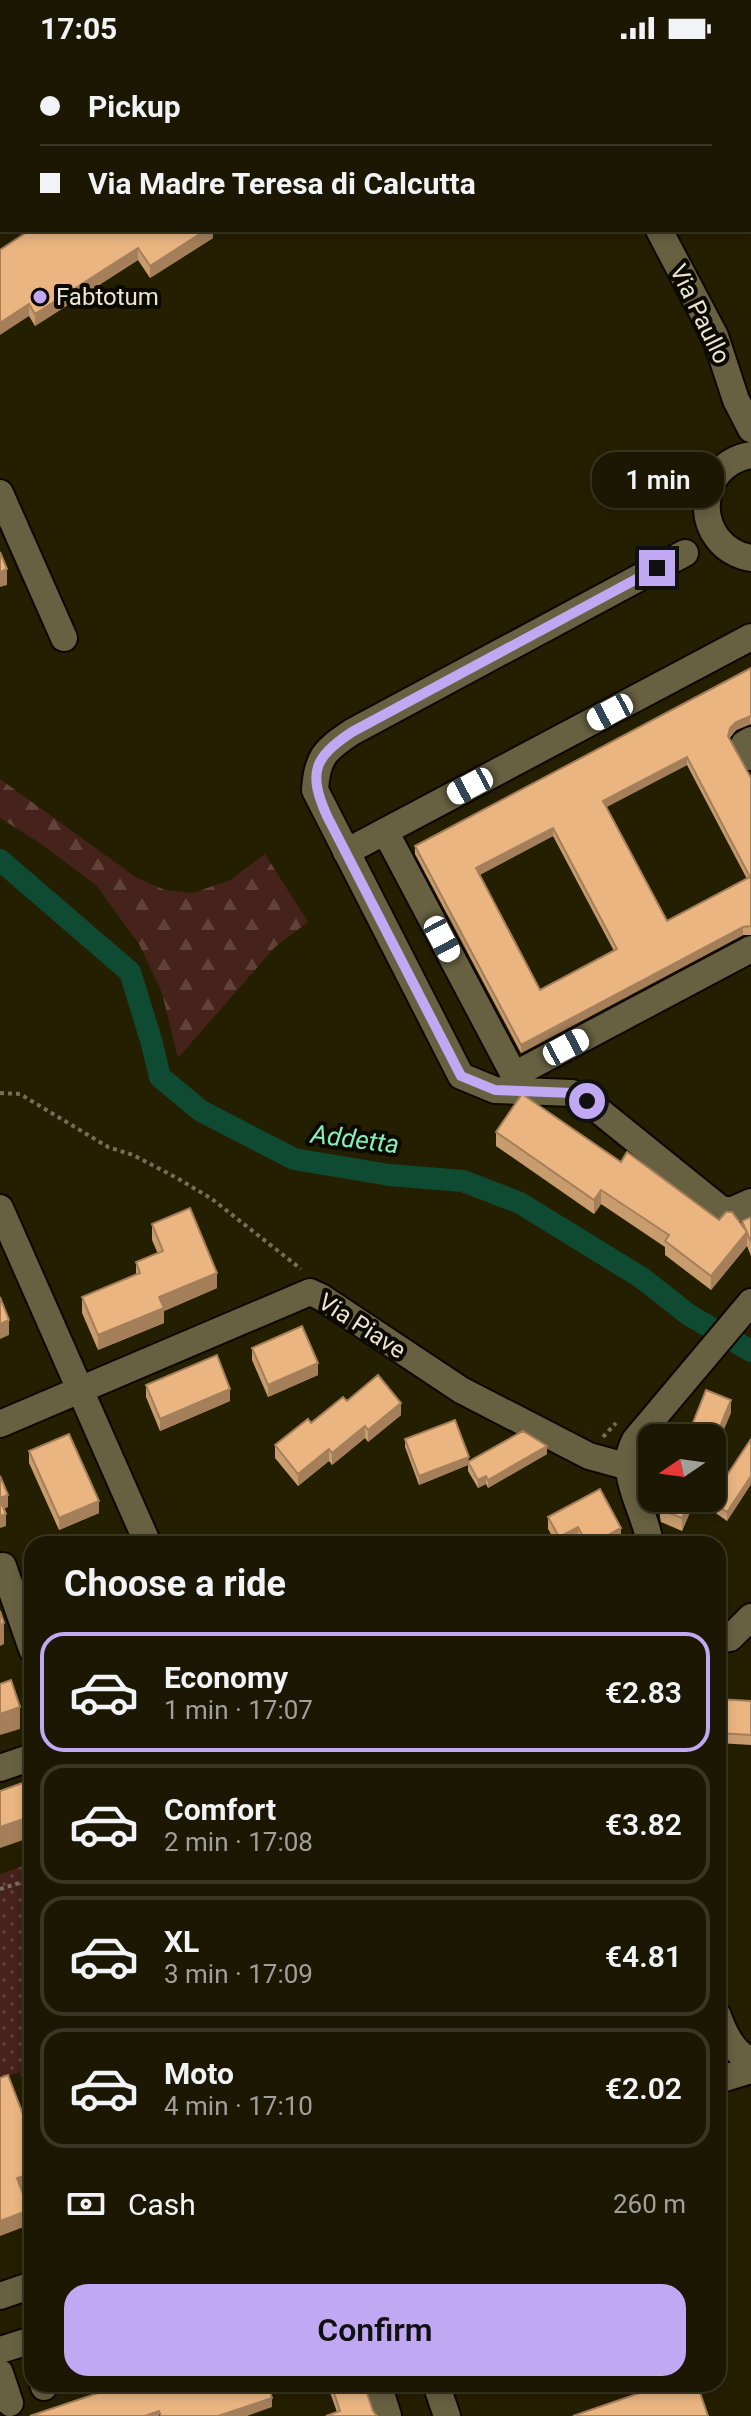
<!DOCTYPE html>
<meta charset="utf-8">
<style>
:root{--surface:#1c1702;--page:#25200c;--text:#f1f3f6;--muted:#a09f99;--line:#3a3624;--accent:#c1a8f3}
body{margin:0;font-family:Roboto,sans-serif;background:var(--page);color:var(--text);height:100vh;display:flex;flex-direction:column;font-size:30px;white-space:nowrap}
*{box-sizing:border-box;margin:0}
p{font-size:26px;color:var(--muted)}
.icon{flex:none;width:44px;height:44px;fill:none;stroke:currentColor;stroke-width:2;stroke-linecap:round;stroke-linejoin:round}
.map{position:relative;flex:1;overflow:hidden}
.drawer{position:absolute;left:24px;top:1480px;width:702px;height:856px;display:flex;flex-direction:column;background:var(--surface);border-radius:24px;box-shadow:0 4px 12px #0003,0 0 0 2px var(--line)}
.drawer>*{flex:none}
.hud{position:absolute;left:0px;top:0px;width:752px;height:176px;box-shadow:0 4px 12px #0003,0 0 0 2px var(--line);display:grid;align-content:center;height:176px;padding:0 40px;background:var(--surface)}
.needle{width:52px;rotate:257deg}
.buttons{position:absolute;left:638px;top:1368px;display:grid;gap:16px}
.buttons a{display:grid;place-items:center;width:88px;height:88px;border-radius:16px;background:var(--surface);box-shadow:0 4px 12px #0003,0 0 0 2px var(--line);font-size:40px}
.end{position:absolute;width:36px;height:36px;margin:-18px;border:10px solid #c1a8f3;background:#111;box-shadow:0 0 0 4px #111}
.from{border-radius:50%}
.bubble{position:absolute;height:56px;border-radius:24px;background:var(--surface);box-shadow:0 4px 12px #0003,0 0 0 2px var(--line);font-size:26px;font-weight:600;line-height:56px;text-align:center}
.car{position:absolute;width:24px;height:48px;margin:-24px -12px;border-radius:10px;box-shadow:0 0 6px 2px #0007;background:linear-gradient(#fff 24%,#345 0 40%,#fff 0 76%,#345 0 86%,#fff 0)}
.hud b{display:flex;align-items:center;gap:28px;height:76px;font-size:30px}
.hud b+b{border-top:2px solid var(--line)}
.hud i{width:20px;height:20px;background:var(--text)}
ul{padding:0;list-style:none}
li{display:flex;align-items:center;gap:24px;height:120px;margin:0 16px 12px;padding:0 24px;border:4px solid var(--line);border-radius:24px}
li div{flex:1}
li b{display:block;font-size:30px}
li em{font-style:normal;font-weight:600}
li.current{border-color:var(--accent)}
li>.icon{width:72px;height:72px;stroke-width:1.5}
h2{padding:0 40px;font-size:36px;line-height:96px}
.pay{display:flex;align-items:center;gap:20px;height:88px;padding:0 40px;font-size:30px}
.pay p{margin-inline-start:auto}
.action{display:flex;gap:16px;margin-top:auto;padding:16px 40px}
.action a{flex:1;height:92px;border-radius:24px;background:var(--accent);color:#111;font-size:32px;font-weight:600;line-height:92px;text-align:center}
.status{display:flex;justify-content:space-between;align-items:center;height:56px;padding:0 40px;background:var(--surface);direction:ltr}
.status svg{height:22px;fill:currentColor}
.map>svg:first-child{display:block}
</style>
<div class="status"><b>17:05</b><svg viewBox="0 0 49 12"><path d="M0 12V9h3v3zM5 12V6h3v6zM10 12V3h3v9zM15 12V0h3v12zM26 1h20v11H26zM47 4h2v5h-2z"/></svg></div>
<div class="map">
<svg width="751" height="2360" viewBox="0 0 751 2360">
<defs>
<pattern id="forest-firs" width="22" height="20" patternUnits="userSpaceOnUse" patternTransform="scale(2)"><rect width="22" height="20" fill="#45221a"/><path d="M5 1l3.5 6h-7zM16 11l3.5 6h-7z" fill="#60423a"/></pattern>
<pattern id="park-dots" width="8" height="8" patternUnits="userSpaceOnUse" patternTransform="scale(2)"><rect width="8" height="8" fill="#45221a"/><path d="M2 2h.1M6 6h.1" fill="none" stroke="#60423a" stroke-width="1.8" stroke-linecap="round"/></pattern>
</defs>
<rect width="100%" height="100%" fill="#251f02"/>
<path fill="url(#forest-firs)" d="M0,723L137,822L165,834L193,837L230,824L265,798L308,866L275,891L178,1002L162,937L139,888L96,829L40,787L0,762Z"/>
<path fill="url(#park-dots)" d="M32,1807V2047L31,2048L20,2016L0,2023V1818Z"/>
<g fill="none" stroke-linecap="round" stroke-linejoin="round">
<path stroke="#0f4b33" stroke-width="22" d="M0,804L130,916L151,984L160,1021L201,1055L294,1103L389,1119L463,1125L520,1147L642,1222L689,1259L751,1295"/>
<g stroke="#0e0800" stroke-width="30">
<path id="minor" d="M567,0L568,2
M659,174L715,280L736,344L751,373
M751,399C692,409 692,491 751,502
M0,437L64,582
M685,497L352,676C325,694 317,701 315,734L461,1020L495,1034L572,1037L587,1045L722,1154H733L751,1146
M751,684L744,688L751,701
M385,775L514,1019L751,893
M346,796L751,581
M0,1152L148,1488
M0,1368L310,1236L321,1241L461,1334L589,1400L629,1411
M650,1488C646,1454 616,1418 635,1384L751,1246
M3,1510L32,1593
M718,1584L730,1582L751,1561
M0,1712L32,1701
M718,1960C724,1977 734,1998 751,2004
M718,2024L751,2014
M0,2240L32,2229
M0,2294L32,2284
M0,2317L10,2347
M43,2328L44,2331
M378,2328L388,2360
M436,2328L447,2360"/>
</g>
<path stroke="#746f57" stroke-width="4" stroke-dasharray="4 4" stroke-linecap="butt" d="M0,1037L20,1038L108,1091L133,1099L177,1122L212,1143L301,1213
M603,1381L616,1367
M0,1833L32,1823"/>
<use href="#minor" stroke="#676041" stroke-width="26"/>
</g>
<path fill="#c99c6e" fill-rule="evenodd" d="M213,174V182L150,222L138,204L35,270L29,260L0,194Z
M751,612V668L736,674L729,683L751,722V879H743L521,997L415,798V790ZM687,709L747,823L667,865L606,751ZM553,780L614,895L540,934L479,819Z
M496,1076L621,1106L719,1164L742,1169V1165L751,1161V1200L747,1190L711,1234L665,1199V1191L601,1148L594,1158L496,1090Z
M152,1168L217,1232L164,1255V1267L98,1294L82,1257V1241L136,1218V1206L158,1198L152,1184Z
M252,1292L318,1319L268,1341L252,1304Z
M146,1329L230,1345L160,1375L146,1341Z
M347,1345L401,1359L368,1386L365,1382L332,1409L329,1405L298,1430L275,1402V1389Z
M405,1383L469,1406L547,1398L488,1432L486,1428L478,1432L468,1415V1409L419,1429L405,1391Z
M29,1395L99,1457L59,1474L29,1407Z
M751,1428L727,1465L710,1453V1445Z
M696,1442L682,1475L661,1466L660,1461V1448Z
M548,1461L621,1484L614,1488H580L578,1483L569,1488H557L548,1473Z
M718,1643L751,1645V1689L718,1687Z
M327,2328H364L373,2355L337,2356Z"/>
<path fill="#a47f5a" d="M165,0H187L182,2H165Z
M206,174H213V182L150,222V210Z
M138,192V204L35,270V258Z
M29,248V260L0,279V267Z
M7,513V529L0,531V516Z
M750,660V668L736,674L730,681L728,688L730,672L736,666Z
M687,701V709L603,753V745Z
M553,772V780L476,821V812Z
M743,871V879L521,997V989Z
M601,1134V1148L594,1158V1144Z
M747,1176V1190L711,1234V1220Z
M217,1217V1232L164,1255V1267L98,1294V1279L159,1241Z
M9,1264V1279L0,1283V1268Z
M318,1307V1319L268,1341V1329Z
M230,1333V1345L160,1375V1363Z
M731,1344V1357L712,1402V1390Z
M401,1347V1359L368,1386V1374Z
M365,1370V1382L332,1409V1397Z
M547,1390V1398L488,1432V1424Z
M329,1393V1405L298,1430V1418Z
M469,1401L468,1409L419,1429V1420Z
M486,1420V1428L478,1432V1424Z
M751,1420V1428L727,1465V1456Z
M8,1439V1451L0,1455V1442Z
M691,1442H696L682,1475V1462Z
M99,1445V1457L59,1474V1462Z
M6,1458V1470L0,1472V1460Z
M578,1471V1483L569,1488H559V1481Z
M621,1472V1484L614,1488H592Z
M4,1567V1588L0,1590V1569Z
M20,1651V1673L0,1679V1658Z
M32,1760V1781L0,1792V1771Z
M32,2117V2132L17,2138V2122Z
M29,2154V2169L0,2180V2165Z
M272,2342V2351L247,2360H218Z
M159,2355V2360H145Z"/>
<path fill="#eab580" stroke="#a47f5a" stroke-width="2" fill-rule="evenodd" d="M21,0H104L105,2H22Z
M264,0H467L468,2H259Z
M637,0H751V32H750V2H638Z
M30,174H206L150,210L138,192L35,258L29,248L0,267V194Z
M0,496L7,513L0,516Z
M751,612V660L736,666L730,672L728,680L751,722V870L743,871L521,989L415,790ZM687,701L750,821L667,865L603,745ZM553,772L617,893L540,934L476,812Z
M522,1038L621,1106L627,1096L719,1164L726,1156H732L747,1176L711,1220L665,1185L669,1179L601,1134L594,1144L496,1076Z
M190,1152L217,1217L159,1241L164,1252L98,1279L82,1241L140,1217L136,1206L163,1195L152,1168Z
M751,1161V1186L742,1165Z
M0,1241L9,1264L0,1268Z
M302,1270L318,1307L268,1329L252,1292Z
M217,1299L230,1333L160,1363L146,1329Z
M378,1319L401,1347L368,1374L365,1370L332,1397L329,1393L298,1418L275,1389L308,1363L311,1367L343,1341L347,1345Z
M706,1334L731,1344L712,1390V1382H687Z
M455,1364L469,1401L419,1420L405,1383Z
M523,1375L547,1390L488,1424L486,1420L478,1424L468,1406Z
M69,1378L99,1445L59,1462L29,1395Z
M751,1383V1420L727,1456L710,1445Z
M0,1420L8,1439L0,1442Z
M600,1433L621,1472L592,1488H587L578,1471L559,1481L548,1461Z
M662,1442H691L682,1462L661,1454L660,1448Z
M0,1444L6,1458L0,1460Z
M0,1555L4,1567L0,1569Z
M11,1624L20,1651L0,1658V1628Z
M718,1643L751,1645V1679L718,1677Z
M32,1716V1760L0,1771V1735L28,1725L26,1718Z
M8,2019L32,2082V2117L17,2122L29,2154L0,2165V2022Z
M125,2328H268L272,2342L218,2360H161L159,2355L145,2360H30Z
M331,2328H364L373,2355L377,2360H326L340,2355Z
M666,2328H697L708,2360H573Z"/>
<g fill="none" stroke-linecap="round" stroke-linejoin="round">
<path stroke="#c1a8f3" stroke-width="10" d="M587,1045L572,1037L495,1034L461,1020L327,760C308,717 313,702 352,676L657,512"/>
</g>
<circle fill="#c1a8f3" stroke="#0b0901" stroke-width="3" cx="40" cy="241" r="8"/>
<g text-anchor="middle" stroke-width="8" stroke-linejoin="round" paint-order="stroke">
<g font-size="24" fill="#e8e5d3" stroke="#0b0901" text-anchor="start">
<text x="56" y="249">Fabtotum</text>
</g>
<g font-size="24" fill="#e8e5d3" stroke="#0b0901">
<text transform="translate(700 258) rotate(64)" y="8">Via Paullo</text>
<text transform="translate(362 1270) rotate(33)" y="8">Via Piave</text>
</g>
<g font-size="26" font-style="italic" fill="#86eebb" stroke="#0b0901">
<text transform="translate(355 1083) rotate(7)" y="9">Addetta</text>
</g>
</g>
</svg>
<div class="buttons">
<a><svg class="needle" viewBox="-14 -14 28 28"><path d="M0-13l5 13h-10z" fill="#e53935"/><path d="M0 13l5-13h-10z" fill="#a09f99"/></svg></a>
</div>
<i class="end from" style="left:587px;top:1045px"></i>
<i class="end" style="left:657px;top:512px"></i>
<div class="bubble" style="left:592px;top:396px;width:132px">1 min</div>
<i class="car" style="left:610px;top:656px;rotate:242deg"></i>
<i class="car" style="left:470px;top:730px;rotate:242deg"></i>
<i class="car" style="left:442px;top:883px;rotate:152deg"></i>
<i class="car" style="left:566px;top:991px;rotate:62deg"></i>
<div class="hud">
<b><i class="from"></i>Pickup</b>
<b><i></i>Via Madre Teresa di Calcutta</b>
</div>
<section class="drawer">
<h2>Choose a ride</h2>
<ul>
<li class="current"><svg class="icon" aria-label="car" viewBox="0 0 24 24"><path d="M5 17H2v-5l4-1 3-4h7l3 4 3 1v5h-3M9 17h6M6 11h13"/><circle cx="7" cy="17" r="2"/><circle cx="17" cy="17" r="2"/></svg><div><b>Economy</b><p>1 min · 17:07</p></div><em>€2.83</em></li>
<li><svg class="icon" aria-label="car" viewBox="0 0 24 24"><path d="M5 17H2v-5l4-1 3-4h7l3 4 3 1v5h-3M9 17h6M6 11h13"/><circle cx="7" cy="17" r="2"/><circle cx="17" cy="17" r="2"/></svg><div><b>Comfort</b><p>2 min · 17:08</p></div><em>€3.82</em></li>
<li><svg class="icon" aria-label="car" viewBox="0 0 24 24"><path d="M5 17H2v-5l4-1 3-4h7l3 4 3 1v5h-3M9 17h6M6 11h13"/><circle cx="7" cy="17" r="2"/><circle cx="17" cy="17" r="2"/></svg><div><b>XL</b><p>3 min · 17:09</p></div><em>€4.81</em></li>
<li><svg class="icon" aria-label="car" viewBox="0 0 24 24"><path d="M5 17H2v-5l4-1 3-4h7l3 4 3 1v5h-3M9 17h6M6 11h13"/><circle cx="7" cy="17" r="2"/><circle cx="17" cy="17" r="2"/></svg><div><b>Moto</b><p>4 min · 17:10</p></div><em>€2.02</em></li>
</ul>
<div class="pay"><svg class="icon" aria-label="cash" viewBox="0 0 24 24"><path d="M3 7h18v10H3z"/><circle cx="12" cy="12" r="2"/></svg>Cash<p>260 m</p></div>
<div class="action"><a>Confirm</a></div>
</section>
</div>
